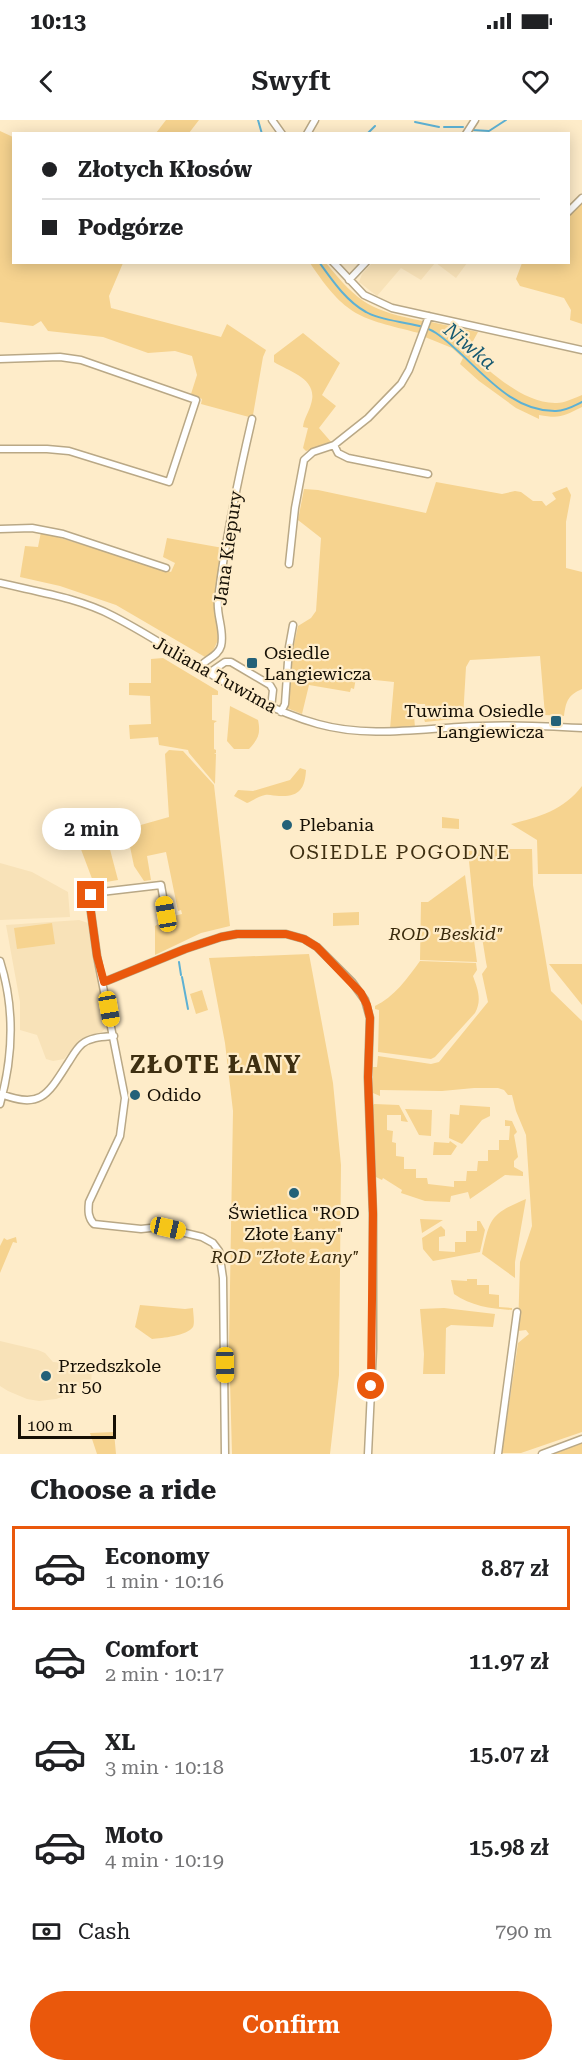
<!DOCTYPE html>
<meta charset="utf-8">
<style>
:root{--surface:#fff;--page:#f6f6f6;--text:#202124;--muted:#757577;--line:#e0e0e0;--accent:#ea580c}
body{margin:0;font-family:"Roboto Serif",serif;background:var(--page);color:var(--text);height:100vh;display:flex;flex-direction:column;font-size:22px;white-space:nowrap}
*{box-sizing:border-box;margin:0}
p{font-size:20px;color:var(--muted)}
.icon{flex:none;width:33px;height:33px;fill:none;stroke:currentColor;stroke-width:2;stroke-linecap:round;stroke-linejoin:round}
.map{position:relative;height:1334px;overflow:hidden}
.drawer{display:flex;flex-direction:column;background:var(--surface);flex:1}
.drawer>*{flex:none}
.top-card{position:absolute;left:12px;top:12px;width:558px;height:132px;border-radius:0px;box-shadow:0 3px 15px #0003;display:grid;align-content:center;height:132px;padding:0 30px;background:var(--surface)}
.scale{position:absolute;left:18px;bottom:15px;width:98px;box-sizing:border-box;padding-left:6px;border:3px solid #161005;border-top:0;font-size:16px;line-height:21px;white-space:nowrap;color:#161005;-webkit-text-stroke:4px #feecc9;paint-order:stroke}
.end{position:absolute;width:27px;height:27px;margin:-14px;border:8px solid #ea580c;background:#fff;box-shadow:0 0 0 3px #fff}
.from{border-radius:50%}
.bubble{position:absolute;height:42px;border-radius:21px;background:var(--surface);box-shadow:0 3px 15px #0003;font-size:20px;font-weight:600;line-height:42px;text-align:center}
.car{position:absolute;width:18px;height:36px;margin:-18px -9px;border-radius:8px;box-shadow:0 0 4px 2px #0007;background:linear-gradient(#f5c518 24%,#345 0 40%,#f5c518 0 76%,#345 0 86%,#f5c518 0)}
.top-card b{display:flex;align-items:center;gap:21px;height:57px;font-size:22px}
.top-card b+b{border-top:2px solid var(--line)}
.top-card i{width:15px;height:15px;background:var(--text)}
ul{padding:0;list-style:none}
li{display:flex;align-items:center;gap:18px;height:84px;margin:0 12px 9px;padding:0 18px;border:3px solid transparent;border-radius:0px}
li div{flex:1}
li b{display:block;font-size:22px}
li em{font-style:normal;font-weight:600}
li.on{border-color:var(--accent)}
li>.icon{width:54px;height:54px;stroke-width:1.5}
h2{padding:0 30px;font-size:27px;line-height:72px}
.pay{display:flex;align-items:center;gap:15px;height:66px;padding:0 30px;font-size:22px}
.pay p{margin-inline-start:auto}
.primary-button{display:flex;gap:12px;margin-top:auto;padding:12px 30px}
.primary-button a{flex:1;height:69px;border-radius:36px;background:var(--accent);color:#fff;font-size:24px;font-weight:600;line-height:69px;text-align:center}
.status{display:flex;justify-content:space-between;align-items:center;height:42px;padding:0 30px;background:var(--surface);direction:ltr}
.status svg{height:16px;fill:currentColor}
header{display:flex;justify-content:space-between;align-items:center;height:78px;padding:0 30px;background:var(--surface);font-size:27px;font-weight:600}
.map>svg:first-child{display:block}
</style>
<div class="status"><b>10:13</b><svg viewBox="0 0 49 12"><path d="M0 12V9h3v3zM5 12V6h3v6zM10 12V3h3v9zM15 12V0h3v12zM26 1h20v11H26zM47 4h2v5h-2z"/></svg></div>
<header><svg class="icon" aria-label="back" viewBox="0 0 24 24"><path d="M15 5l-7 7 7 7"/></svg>Swyft<svg class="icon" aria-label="heart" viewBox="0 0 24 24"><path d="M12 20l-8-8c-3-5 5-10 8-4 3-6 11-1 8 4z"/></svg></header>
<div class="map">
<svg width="582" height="1334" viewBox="0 0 582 1334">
<rect width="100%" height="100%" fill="#feecc9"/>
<path fill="#f8e2b8" d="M373,142H435V143L421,160L401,148L377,176L359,162L362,154Z
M436,143H467L456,158Z
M0,743L32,752L68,772L70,797L0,800Z
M79,800L88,803L107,906L102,912L89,915L79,920L64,939L53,941L46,939L37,915L20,910V882L6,805Z
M0,1221L38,1230L45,1233L53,1242L92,1245L91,1266L66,1268L62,1277L56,1279L39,1281L27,1279L8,1271L0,1266Z"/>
<path fill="#f6d38f" d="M166,0H199L189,13H156Z
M0,11L13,17L14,142L123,143L109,176L111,188L221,217L227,204L266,230L263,237L253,295H250L249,297L201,284L202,279L191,274L197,255L192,236L175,231L148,233L103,217L48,211L41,201L33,206L0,202Z
M582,82V204L570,200L571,190L564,178L520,166L516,159L522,143L568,142L569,96Z
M310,143H326C359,184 372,191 423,201L419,213C359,198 346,197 310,143Z
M431,202L478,212L467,232C493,253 521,282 555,283C563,284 574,278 582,275V287C563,296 561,299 539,295V299L516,288L479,261L460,244L463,238L452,228L425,217Z
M303,213L340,243L322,275L336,286L319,308L332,323L306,331L303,328L308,308L303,307C304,298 309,292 311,284C319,259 290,252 274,242V235Z
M436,362L502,374L515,371L521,372L533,381H542L546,386L556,379L552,373L567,367L571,375L566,402V448L582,452V569C568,575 566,581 564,596L545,595L540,536L470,540L466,547L463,598L425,602L423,596L426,592L425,584H412L411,591L414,595L415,608L390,609L394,562L356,558L354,569L351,568L350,572L309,565L302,594L287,588L292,533L298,506L311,498L316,491L321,418L298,400L304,369L318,370L426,393Z
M41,412L171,452L175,443L163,437L167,418L223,428L216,465L215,482L218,520L212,533L205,537L116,485L60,466L20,457L25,426L38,427Z
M163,538L218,571V575H212V600L217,601L214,603V629L216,630V633H214L216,634L215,664L189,633L188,630L159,625L158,617L130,619L129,605L151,604L150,576L129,575V563H151V539Z
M230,586L258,600C261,614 258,619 249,629H234L227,621Z
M169,630L183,631L214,665L230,806L201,813L155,835V806L169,797L182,794L181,790L178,791L166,732L147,736L151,760L144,761L134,746L128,717L112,720L109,714L169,697L165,634Z
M300,648L306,650C305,669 299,677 279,676C275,676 269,674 265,675C259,676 252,681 247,683L234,676L238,670L253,671L290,660Z
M582,666V754H538L537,720L511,704C539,697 564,690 582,666Z
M442,697L459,699V709L442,708Z
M107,718L118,760L94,764L79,724Z
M495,729H532L533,765L551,871L582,901V1312L521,1333H502L518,1223L529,1214L526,1210L518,1211L520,1142L532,1106L526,1015L516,991L512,975H508L504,970L498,968H474L442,971L380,970V976L373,973V947H377L378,936L431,944L439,942L488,882L482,854L487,847L486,842L481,811H476L468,731Z
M465,755L477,842L420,840L421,782H428Z
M359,792V805L333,806V793Z
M52,803L55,824L17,829L14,808Z
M309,834L333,963L341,1045L339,1255L330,1334H232L229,1225L233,991L225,923L209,838Z
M420,841L476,843L477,850L473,856C478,870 482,880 475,893L435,937L431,939L378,932L379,895V890L375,889V886C394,877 407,859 420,841Z
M549,844H582V885Z
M202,870L208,890L196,894L190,874Z
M374,984L399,985L408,1002L401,1001V995H387V1010L393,1011L392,1022L396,1023V1036L404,1037V1049H416V1058H427L428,1064L454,1067V1061H466L467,1051H477L478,1041H488V1030H499V1020H509L510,1006H505V1000L512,1001L517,1012L514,1015L518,1037L514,1041V1047L523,1052V1056L505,1055L470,1079L468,1072L451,1076L450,1082L425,1081L401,1073L402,1070L383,1058L382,1060L376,1057L372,990V986Z
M460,985L490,987V996L482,1000L462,1024L449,1018L450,994L459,995Z
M405,989L432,990L431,1016L419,1015Z
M450,1021L457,1026L451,1035H433L434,1022L449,1023Z
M526,1079L515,1142V1158L482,1134C490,1097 491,1094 526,1079Z
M420,1099L443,1100L422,1113Z
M477,1101H480L485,1110L480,1132L433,1141L423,1129L422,1118L441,1106L445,1110V1116L439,1117V1131L455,1132V1122H466V1111H477Z
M16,1117L17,1123L13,1122L0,1153V1126L4,1118L7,1120Z
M467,1159H477V1165H489V1174L499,1175V1187L512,1188V1190C492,1189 471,1186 454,1174L451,1160L467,1161Z
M140,1185L185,1189L193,1188C193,1193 195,1202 193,1207C187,1216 162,1218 152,1219L135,1207Z
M444,1188L495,1194L493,1207L451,1205L446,1208L445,1254H423L424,1234L420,1189Z
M114,1312L116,1334H97L90,1313Z
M582,1323V1334H554Z"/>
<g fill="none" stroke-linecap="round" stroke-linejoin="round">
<path stroke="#5eb1d3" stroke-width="2" d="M258,0L262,14
M415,2L439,7
M444,7H463
M472,10L489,11L506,0
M367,14L375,6
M319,142C332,160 346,181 366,192C384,203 418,201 436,213C474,239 505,292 556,291C565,291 574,286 582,282
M179,842L181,855
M182,857L188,889"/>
<g stroke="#b9a886" stroke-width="9">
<path id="minor" d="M272,0L282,14
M307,14L315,0
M466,14L475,0
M568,92L582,78
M333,142L364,175L392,188L582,230
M349,160L366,142
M0,239L60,237L81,240L196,280L169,362L69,331L47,329H0
M334,325L338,333L348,338L428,354
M0,409L32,408L63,414L166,448
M289,444L295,388L304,340L313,332L334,325L368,298L401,264L409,250L429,196
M0,463C38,472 79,478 113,496C183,532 242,583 318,604C365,617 411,610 459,607C500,604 541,606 582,608
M199,548C205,539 218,537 221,526C225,511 216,495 218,480C225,419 238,359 252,299
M209,553L225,542H231L270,565L273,570L271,588
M281,592L285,584L289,527L293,505
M166,794L161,765L101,772L91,775L89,778L97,836L125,978L120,1016L89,1082C88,1091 88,1098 94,1104L141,1109L160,1107L202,1117L213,1123L219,1131L223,1158L225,1334
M0,841C15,888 13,937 0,984
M104,862L185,829L221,817L237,814H286L304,819L317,827L352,862L365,880L370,898L368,957L373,1095V1229L368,1334
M1,974C40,989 47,976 68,943C72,937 76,929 82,924C91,917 103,917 114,916
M498,1334L517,1192
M542,1334L582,1319"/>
</g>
<use href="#minor" stroke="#fff" stroke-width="6"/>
</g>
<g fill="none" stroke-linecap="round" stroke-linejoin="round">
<path stroke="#ea580c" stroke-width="8" d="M91,775L89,778L90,785L97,836L104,862L185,829L221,817L237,814H286L304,819L317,827L361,873L367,885L370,898L368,957L373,1093L371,1266"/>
</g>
<g fill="#246178" stroke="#feecc9" stroke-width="2">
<rect x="246" y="537" width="12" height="12" rx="3"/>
<rect x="550" y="595" width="12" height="12" rx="3"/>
<circle cx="287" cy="705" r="6"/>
<circle cx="135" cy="975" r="6"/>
<circle cx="294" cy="1073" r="6"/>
<circle cx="46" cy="1256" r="6"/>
</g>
<g text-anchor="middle" stroke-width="4.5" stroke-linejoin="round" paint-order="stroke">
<g font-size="18" fill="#161005" stroke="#feecc9">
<text transform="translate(228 428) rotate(-82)" y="6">Jana Kiepury</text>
<text transform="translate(215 555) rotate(29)" y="6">Juliana Tuwima</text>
</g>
<g font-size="18" fill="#161005" stroke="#feecc9" text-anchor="start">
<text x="264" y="539">Osiedle<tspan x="264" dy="21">Langiewicza</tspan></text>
<text x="544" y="597" text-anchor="end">Tuwima Osiedle<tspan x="544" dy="21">Langiewicza</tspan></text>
<text x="299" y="711">Plebania</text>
<text x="147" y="981">Odido</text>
<text x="294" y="1099" text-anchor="middle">Świetlica "ROD<tspan x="294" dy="21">Złote Łany"</tspan></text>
<text x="58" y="1252">Przedszkole<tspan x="58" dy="21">nr 50</tspan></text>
</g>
<g font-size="18" font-style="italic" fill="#392a0c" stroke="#feecc9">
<text x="446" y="820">ROD "Beskid"</text>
<text x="285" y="1143">ROD "Złote Łany"</text>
</g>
<g font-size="20" font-style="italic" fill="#165971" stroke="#feecc9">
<text transform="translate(470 226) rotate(40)" y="7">Niwka</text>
</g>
<g font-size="20" letter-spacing="1.5" fill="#3e2f11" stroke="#feecc9">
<text x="400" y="739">OSIEDLE POGODNE</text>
</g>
<g font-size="24" font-weight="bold" letter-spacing="1.5" fill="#3e2f11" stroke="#feecc9">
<text x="216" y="953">ZŁOTE ŁANY</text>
</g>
</g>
</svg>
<div class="scale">100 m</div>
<i class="end from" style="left:371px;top:1266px"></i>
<i class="end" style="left:91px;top:775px"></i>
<div class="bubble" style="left:42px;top:688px;width:99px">2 min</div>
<i class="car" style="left:166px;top:794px;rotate:350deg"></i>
<i class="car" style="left:109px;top:889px;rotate:170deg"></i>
<i class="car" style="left:168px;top:1108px;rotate:103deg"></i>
<i class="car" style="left:225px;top:1245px;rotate:179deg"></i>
<div class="top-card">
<b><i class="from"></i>Złotych Kłosów</b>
<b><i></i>Podgórze</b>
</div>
</div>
<section class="drawer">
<h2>Choose a ride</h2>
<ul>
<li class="on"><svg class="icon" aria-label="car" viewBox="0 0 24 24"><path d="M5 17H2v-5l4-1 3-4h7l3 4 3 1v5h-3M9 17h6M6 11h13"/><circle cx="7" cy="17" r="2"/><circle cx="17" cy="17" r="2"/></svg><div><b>Economy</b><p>1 min · 10:16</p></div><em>8.87 zł</em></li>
<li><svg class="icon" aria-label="car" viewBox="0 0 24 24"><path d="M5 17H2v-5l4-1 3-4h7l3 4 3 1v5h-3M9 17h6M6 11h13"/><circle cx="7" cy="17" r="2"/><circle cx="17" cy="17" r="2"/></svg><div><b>Comfort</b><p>2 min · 10:17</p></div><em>11.97 zł</em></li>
<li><svg class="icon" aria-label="car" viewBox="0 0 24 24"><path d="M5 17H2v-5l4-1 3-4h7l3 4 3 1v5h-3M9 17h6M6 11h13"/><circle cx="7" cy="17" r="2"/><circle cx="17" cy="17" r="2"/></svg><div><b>XL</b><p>3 min · 10:18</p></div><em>15.07 zł</em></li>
<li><svg class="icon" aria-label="car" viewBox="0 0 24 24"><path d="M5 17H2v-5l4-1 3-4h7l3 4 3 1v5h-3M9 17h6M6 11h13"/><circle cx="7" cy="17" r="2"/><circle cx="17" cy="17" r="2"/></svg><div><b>Moto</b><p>4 min · 10:19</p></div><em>15.98 zł</em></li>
</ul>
<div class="pay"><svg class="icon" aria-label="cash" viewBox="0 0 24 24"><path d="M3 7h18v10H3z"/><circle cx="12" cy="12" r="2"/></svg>Cash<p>790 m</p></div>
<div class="primary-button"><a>Confirm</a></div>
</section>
